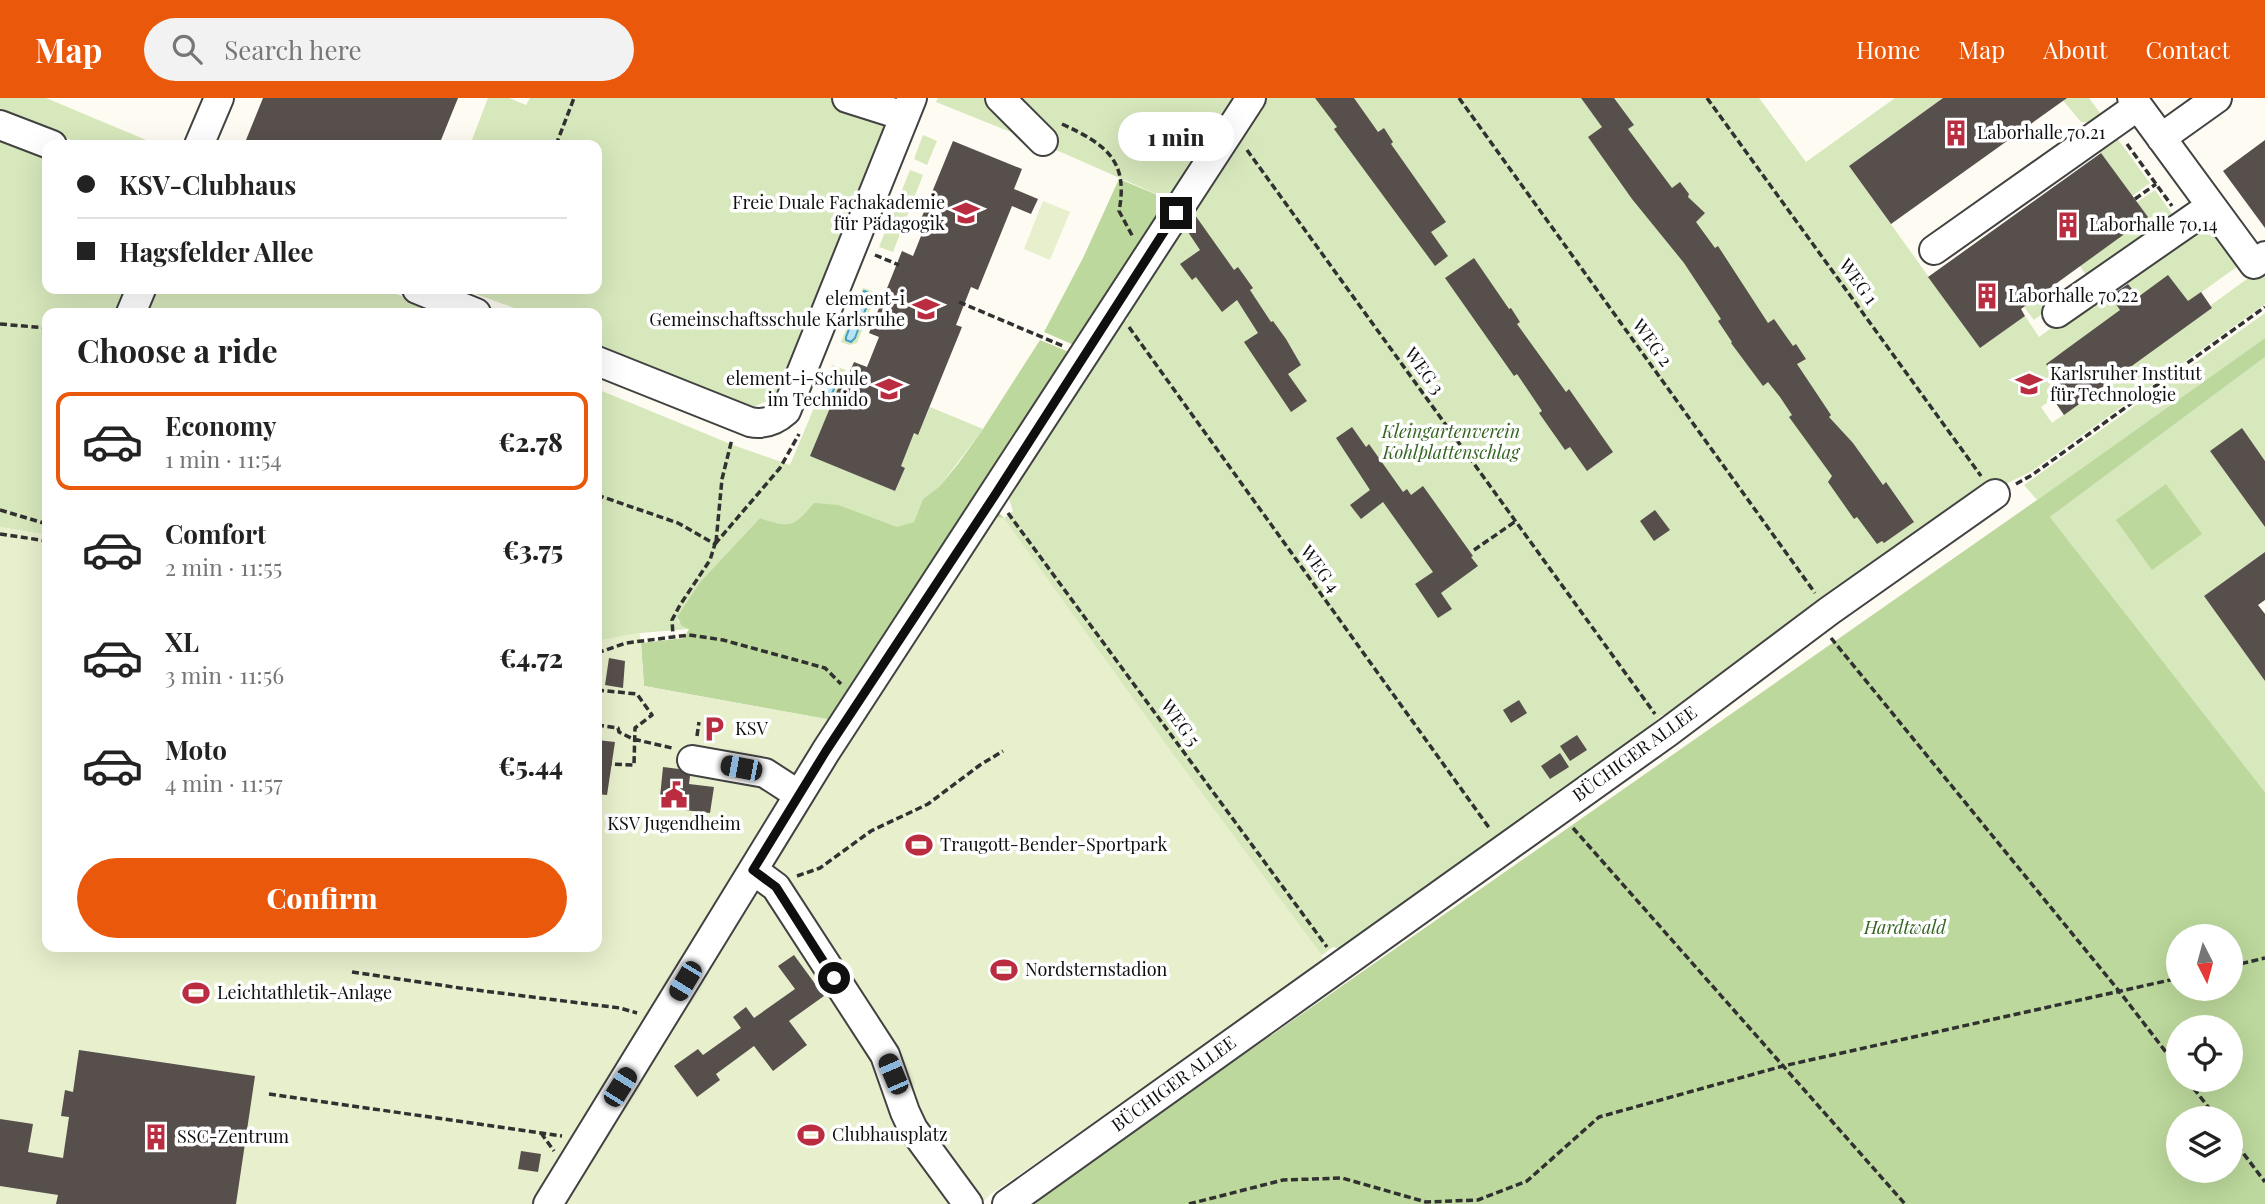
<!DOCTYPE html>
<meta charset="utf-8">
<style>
:root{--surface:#fff;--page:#f2f2f2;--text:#222;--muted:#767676;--line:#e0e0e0;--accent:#ea580c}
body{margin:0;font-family:"Playfair Display",serif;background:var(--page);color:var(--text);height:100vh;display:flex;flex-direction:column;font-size:26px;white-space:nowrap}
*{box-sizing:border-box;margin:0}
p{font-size:23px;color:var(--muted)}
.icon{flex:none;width:38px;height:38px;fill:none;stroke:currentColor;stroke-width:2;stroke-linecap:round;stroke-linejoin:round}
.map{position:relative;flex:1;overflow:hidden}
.side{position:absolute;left:42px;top:210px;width:560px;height:644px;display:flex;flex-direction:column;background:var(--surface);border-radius:14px;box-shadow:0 7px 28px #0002}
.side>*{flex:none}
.top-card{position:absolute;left:42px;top:42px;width:560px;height:154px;border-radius:14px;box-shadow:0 7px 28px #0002;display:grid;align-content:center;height:154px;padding:0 35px;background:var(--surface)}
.needle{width:46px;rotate:174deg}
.fabs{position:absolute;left:2166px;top:826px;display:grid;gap:14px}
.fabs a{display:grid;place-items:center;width:77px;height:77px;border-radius:50%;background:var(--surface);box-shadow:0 7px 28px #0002;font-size:35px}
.end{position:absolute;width:32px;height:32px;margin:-16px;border:9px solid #0f0f0f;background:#fff;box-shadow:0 0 0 4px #fff}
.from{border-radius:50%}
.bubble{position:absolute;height:49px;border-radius:24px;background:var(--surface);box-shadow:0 7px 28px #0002;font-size:23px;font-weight:800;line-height:49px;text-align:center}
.car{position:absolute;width:21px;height:42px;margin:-21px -10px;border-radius:9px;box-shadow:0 0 5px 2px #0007;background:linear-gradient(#222 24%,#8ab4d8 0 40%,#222 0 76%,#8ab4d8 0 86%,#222 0)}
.top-card b{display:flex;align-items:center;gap:24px;height:66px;font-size:26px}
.top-card b+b{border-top:2px solid var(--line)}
.top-card i{width:18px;height:18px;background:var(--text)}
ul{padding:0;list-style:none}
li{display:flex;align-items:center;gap:21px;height:98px;margin:0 14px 10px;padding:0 21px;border:4px solid transparent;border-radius:14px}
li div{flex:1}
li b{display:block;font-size:26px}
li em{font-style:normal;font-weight:800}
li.current{border-color:var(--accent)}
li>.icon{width:63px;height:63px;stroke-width:1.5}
h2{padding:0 35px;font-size:32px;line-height:84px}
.cta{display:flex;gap:14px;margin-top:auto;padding:14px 35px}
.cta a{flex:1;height:80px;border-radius:42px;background:var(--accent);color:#fff;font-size:28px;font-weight:800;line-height:80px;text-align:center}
header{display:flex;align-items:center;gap:42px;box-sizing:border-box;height:98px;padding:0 35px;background:var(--accent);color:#fff}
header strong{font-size:33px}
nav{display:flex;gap:38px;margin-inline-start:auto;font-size:24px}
.search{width:490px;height:63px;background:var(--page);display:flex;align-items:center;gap:18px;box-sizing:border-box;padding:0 24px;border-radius:38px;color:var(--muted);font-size:26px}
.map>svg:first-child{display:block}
</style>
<header>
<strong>Map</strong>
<div class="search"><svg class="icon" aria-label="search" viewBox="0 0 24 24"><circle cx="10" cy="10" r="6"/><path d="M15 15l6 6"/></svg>Search here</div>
<nav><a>Home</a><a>Map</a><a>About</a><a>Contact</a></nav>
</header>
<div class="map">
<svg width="2265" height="1106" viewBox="0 0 2265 1106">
<rect width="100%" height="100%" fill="#fefbf2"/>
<path fill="#d7e8bc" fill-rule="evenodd" d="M0,0H46L158,47H85L0,17Z
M488,0H509L526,7L530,0H903L784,289L774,300L751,310L597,253V215H512L514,210L462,191H597V47H470Z
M938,0H1237L1172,103L1063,55L936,4Z
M1260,0H1759L1806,64L1895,0H1943L1849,68L1980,250L2025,218L2039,239L2197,125H2208L2238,168L2041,309L2052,325L2212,210L2211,207L2265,168V206L2032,373L2000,389L1992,388L1988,384L1669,618L1662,617L1653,625L1652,632L1343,852L1333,849L1322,857L1166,646L1004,420L1013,413L1007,395L1119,226L1128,221L1125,213L1237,46L1244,40L1242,28ZM2127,185L2135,196L2118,209L2110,198ZM2059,256L2075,278L2062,288L2046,266Z
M2061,0H2089L2103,19L2093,25L2081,24Z
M0,36L47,55V191H130L120,215H47V437L0,429Z
M2114,36L2150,85L2132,98L2100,54L2080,68L2076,63Z
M923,37L937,43L927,67L914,61Z
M910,72L923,77L893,154L879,149Z
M2155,92L2175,120L2089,182L2080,168L2147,118L2137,104Z
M2057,185L2066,198L2034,222L2024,209Z
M863,190L872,193L875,199L857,245L849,247L841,244Z
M151,191H384L439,213L438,215H141Z
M2265,215V240L2037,402L2024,387Z
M2265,259V363L2242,331L2210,353L2265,429V454L2204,498L2265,583V694L2050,419Z
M832,267L846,272L811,358L895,393L905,370L899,367L912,334L918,336L930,309L983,331L940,388L923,401L914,424L897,430L800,422L784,428L760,420L700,484L677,519L678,523L689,531L640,535L597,543V291L733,347L790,367Z"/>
<path fill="#bcd89c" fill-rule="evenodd" d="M1119,81L1172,103L1074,247L1044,234L1083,160Z
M2265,240V259L2050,419L2265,694V1106H1030L2037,402ZM2179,838H2231V891H2179ZM2179,929H2231V982H2179ZM2179,1020H2231V1073H2179Z
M1040,242L1069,254L978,395L1004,420L1166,646L1322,857L848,625L644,588L641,545L684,540L689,531L682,528L677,519L700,484L760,420C790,430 793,430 814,405L838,407L897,429L914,424L923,401L940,388L958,366L983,331Z
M2166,386L2202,436L2152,472L2116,422Z"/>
<path fill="#e7efcd" d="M1043,103L1070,114L1050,162L1024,151Z
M990,418L1004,420L1166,646L1322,857L1323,867L991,1096L981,1106H0V429L47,437V849H597V543L640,535L644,588L849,625Z"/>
<path fill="#b8e3f4" stroke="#429ec8" stroke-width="2" d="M864,193L868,194L870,199L855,240L851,244L846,242V239Z
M834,271L839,272V277L829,304L827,307H823L821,301Z"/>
<path fill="#574f4c" d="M263,0H458L439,47H244Z
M1315,0H1354L1378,34L1384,30L1393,44L1391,46L1446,124L1431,134L1448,158L1435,168L1334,31L1337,29Z
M1581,0H1614L1634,27L1628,31L1672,90L1680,84L1689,96L1688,99L1705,115L1696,124L1715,150L1718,148L1768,225L1774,221L1793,248L1796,246L1806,261L1797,266L1831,317L1829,319L1853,345L1883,387L1886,384L1914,424L1884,445L1882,443L1877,446L1857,419L1854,421L1828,384L1832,378L1789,319L1792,317L1780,299L1768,284L1763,288L1731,245L1732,244L1718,223L1721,221L1684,165L1632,101L1588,39L1602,29Z
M1943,0H2067L1891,126L1849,68Z
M2265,42V130L2223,73Z
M953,43L1022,71L1014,91L1038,101L1031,116L1012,108L978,192L971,189L956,227L962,229L918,337L914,335L901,368L905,370L895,393L810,358L844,276L848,278L854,264L867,269L879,239L869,235L902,153L913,158L925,128L919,126Z
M2101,55L2148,119L2021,211L2025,218L1980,250L1928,179Z
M1195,117L1234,172L1238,169L1253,190L1250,192L1271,224L1273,223L1286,241L1301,267L1288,276L1307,303L1291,314L1244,244L1258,235L1237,202L1222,214L1196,179L1192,182L1180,166L1200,152L1186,131Z
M1474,160L1509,211L1511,210L1520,224L1517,226L1566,294L1569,291L1613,354L1587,373L1570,349L1565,352L1539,315L1542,313L1517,276L1514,278L1445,180Z
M2168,177L2188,203L2201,194L2212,210L2064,317L2053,301L2065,292L2046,266L2120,212L2110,198L2128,186L2138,199Z
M1352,329L1366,349L1369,346L1403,394L1407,391L1411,397L1423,388L1473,458L1471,459L1478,468L1441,495L1452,511L1438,520L1415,486L1433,474L1383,404L1361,421L1350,407L1370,392L1336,340Z
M2242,330L2265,363V429L2210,353Z
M1655,412L1670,432L1654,443L1640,423Z
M2265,454V502L2258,507L2265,516V583L2204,498Z
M609,560L625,563L623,590L605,587Z
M1519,602L1527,615L1511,625L1503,612Z
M1577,637L1587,652L1570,663L1560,648Z
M597,642L615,644L607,697L597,696Z
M1560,655L1569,669L1550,681L1541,668Z
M663,669L679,671L690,678L689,686L714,689L710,715L659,709Z
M794,857L824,898L789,923L807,947L773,973L754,948L716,976L720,982L697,999L674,968L698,951L703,957L741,930L733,919L746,909L754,920L795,891L778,868Z
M79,952L255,978L236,1106H56L58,1097L0,1088V1021L33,1026L28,1054L63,1060L69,1019L61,1018L65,992L73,994Z
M521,1053L541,1056L538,1074L518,1071Z"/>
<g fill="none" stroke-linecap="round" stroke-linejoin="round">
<g stroke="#424242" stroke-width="32">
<path id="minor" d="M847,0L904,18
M1000,0L1043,43
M2132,0L2254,166L2265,158
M0,27L52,47
M2161,40L2217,0
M199,47L219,0
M1934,152L2138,8
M417,191L476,215
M131,215L141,191
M2057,215L2211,108
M597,263L750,324C764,327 775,323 786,313L912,0
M692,662L765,675L799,697
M753,772L776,789L885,957L905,1014L913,1031L968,1106
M548,1106L826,653L1251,0
M1007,1106L1668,634L1829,513L1995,396"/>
</g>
<path stroke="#313131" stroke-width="3.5" stroke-dasharray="7 3.5" stroke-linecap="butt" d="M1459,0L1815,495
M1707,0L1981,378
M1062,26C1105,46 1129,62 1119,113L1133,139
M2127,46L2172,108
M556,47L574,0
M1247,52L1655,616
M2135,101L2156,86
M875,157L899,167
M959,204L1063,248
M0,226L47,230
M1129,229L1490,731
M2016,386L2032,377L2265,209
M597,397L678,425L715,446L710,462L680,507L672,522L673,537
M0,412L47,426
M1008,415L1327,849
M0,436L47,443
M716,444L722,381L732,341
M715,446L780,370L799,336
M1474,452L1516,423
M1831,540L2119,893L2179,971
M597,555L626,545L689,537L723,542L825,570L841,586
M597,592L637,596L652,617L635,630L634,667L611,666
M597,627L618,630L619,634L633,641L672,650
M697,638L699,624
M1573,730L1905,1106
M797,778L820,770L871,733L928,706L980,667L1003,653
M2231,868L2265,860
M352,874L460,890L620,910L637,915
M2187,982L2217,1020
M269,996L562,1038
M541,1035L554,1053
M2231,1039L2265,1084
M1189,1106L1283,1082L1342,1080L1426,1104L1478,1102L1527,1083L1599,1019L1783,968L2179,880"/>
<use href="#minor" stroke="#fff" stroke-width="28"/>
</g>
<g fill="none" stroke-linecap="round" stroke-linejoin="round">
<path stroke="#0f0f0f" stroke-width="9" d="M834,880L776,789L753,772L826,653L995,397L1176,115"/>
</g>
<defs>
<g id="building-bare" transform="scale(2.1)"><path d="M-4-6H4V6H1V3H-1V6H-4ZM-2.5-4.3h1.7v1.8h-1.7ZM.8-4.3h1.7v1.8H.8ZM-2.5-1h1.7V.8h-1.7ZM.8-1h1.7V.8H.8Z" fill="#ba2c3f" stroke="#fff" stroke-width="2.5" paint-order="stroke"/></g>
<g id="university-bare" transform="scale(2.1)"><path d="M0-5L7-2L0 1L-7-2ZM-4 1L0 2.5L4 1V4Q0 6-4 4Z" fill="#ba2c3f" stroke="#fff" stroke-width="2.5" paint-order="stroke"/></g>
<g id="school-bare" transform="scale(2.1)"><path d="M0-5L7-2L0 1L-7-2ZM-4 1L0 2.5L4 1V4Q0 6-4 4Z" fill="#ba2c3f" stroke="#fff" stroke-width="2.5" paint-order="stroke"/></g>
<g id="parking-bare" transform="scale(2.1)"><path d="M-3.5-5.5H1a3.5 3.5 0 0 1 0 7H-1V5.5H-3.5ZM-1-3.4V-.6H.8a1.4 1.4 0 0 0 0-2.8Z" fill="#ba2c3f" stroke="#fff" stroke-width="2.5" paint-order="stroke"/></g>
<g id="civic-bare" transform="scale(2.1)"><path d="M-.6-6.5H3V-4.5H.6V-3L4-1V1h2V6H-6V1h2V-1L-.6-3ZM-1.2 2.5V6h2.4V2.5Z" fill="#ba2c3f" stroke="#fff" stroke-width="2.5" paint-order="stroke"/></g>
<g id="stadium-bare" transform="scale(2.1)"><path d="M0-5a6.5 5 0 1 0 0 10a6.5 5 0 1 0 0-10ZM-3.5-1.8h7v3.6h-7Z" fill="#ba2c3f" stroke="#fff" stroke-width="2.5" paint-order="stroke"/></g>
</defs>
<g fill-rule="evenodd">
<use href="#building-bare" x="1956" y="35"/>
<use href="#university-bare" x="966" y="115"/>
<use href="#building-bare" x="2068" y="127"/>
<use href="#building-bare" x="1987" y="198"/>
<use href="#school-bare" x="926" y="211"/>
<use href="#university-bare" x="2029" y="286"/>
<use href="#school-bare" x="889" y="291"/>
<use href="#parking-bare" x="714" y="631"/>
<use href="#civic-bare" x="674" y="697"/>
<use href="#stadium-bare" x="919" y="747"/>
<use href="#stadium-bare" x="1004" y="872"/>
<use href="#stadium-bare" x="196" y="895"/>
<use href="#stadium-bare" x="811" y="1037"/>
<use href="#building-bare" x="156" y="1039"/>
</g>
<g text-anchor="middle" stroke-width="7" stroke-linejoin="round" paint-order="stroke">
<g font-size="18" fill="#0f0f0f" stroke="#fff" text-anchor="start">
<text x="1977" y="41">Laborhalle 70.21</text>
<text x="945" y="111" text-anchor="end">Freie Duale Fachakademie<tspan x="945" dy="21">für Pädagogik</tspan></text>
<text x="2089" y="133">Laborhalle 70.14</text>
<text x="2008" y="204">Laborhalle 70.22</text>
<text x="905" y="207" text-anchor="end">element-i<tspan x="905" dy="21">Gemeinschaftsschule Karlsruhe</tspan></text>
<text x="2050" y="282">Karlsruher Institut<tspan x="2050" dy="21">für Technologie</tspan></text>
<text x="868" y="287" text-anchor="end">element-i-Schule<tspan x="868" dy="21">im Technido</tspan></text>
<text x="735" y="637">KSV</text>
<text x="674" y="732" text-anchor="middle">KSV Jugendheim</text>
<text x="940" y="753">Traugott-Bender-Sportpark</text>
<text x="1025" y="878">Nordsternstadion</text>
<text x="217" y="901">Leichtathletik-Anlage</text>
<text x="832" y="1043">Clubhausplatz</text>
<text x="177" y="1045">SSC-Zentrum</text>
</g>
<g font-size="18" fill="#0f0f0f" stroke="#fff">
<text transform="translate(1858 184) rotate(54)" y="6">WEG 1</text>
<text transform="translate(1652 245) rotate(54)" y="6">WEG 2</text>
<text transform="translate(1424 273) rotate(54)" y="6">WEG 3</text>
<text transform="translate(1320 471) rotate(54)" y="6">WEG 4</text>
<text transform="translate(1180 625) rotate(54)" y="6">WEG 5</text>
<text transform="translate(1635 656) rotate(-36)" y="6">BÜCHIGER ALLEE</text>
<text transform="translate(1174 986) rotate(-36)" y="6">BÜCHIGER ALLEE</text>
</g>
<g font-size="18" font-style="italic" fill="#356421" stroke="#fff">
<text x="1451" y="340">Kleingartenverein<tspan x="1451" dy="21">Kohlplattenschlag</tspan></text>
<text x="1905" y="836">Hardtwald</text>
</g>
</g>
</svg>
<div class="fabs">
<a><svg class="needle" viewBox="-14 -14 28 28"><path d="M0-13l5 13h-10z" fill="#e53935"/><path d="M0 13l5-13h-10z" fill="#767676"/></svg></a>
<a><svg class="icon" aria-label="locate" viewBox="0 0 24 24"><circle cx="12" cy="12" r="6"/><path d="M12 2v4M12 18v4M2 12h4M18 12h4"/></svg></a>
<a><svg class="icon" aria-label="layers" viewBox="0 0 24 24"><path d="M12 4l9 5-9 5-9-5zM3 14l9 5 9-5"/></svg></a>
</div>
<i class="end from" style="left:834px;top:880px"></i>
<i class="end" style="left:1176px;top:115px"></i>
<div class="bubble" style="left:1118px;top:14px;width:116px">1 min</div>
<i class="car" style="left:741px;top:670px;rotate:281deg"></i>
<i class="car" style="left:685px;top:883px;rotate:211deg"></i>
<i class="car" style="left:893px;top:976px;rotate:337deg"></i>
<i class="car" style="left:620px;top:989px;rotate:32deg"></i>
<div class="top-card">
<b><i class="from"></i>KSV-Clubhaus</b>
<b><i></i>Hagsfelder Allee</b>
</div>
<section class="side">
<h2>Choose a ride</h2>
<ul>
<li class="current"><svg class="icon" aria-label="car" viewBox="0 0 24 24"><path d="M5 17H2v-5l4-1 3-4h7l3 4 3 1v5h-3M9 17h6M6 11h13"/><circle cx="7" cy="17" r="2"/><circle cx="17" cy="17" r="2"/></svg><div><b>Economy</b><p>1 min · 11:54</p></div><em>€2.78</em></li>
<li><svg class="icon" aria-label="car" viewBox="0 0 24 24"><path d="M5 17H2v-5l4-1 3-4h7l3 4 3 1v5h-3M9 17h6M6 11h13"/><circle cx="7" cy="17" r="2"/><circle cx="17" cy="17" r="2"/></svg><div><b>Comfort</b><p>2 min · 11:55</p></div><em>€3.75</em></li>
<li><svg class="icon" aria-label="car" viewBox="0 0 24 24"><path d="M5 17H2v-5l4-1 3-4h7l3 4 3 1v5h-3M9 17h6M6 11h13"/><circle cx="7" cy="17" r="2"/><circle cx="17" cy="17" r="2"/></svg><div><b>XL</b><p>3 min · 11:56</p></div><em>€4.72</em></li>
<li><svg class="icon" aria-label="car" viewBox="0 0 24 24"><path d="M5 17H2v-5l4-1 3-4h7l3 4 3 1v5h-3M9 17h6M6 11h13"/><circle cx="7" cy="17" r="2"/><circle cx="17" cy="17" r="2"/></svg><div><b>Moto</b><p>4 min · 11:57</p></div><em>€5.44</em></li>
</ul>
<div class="cta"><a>Confirm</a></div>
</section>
</div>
